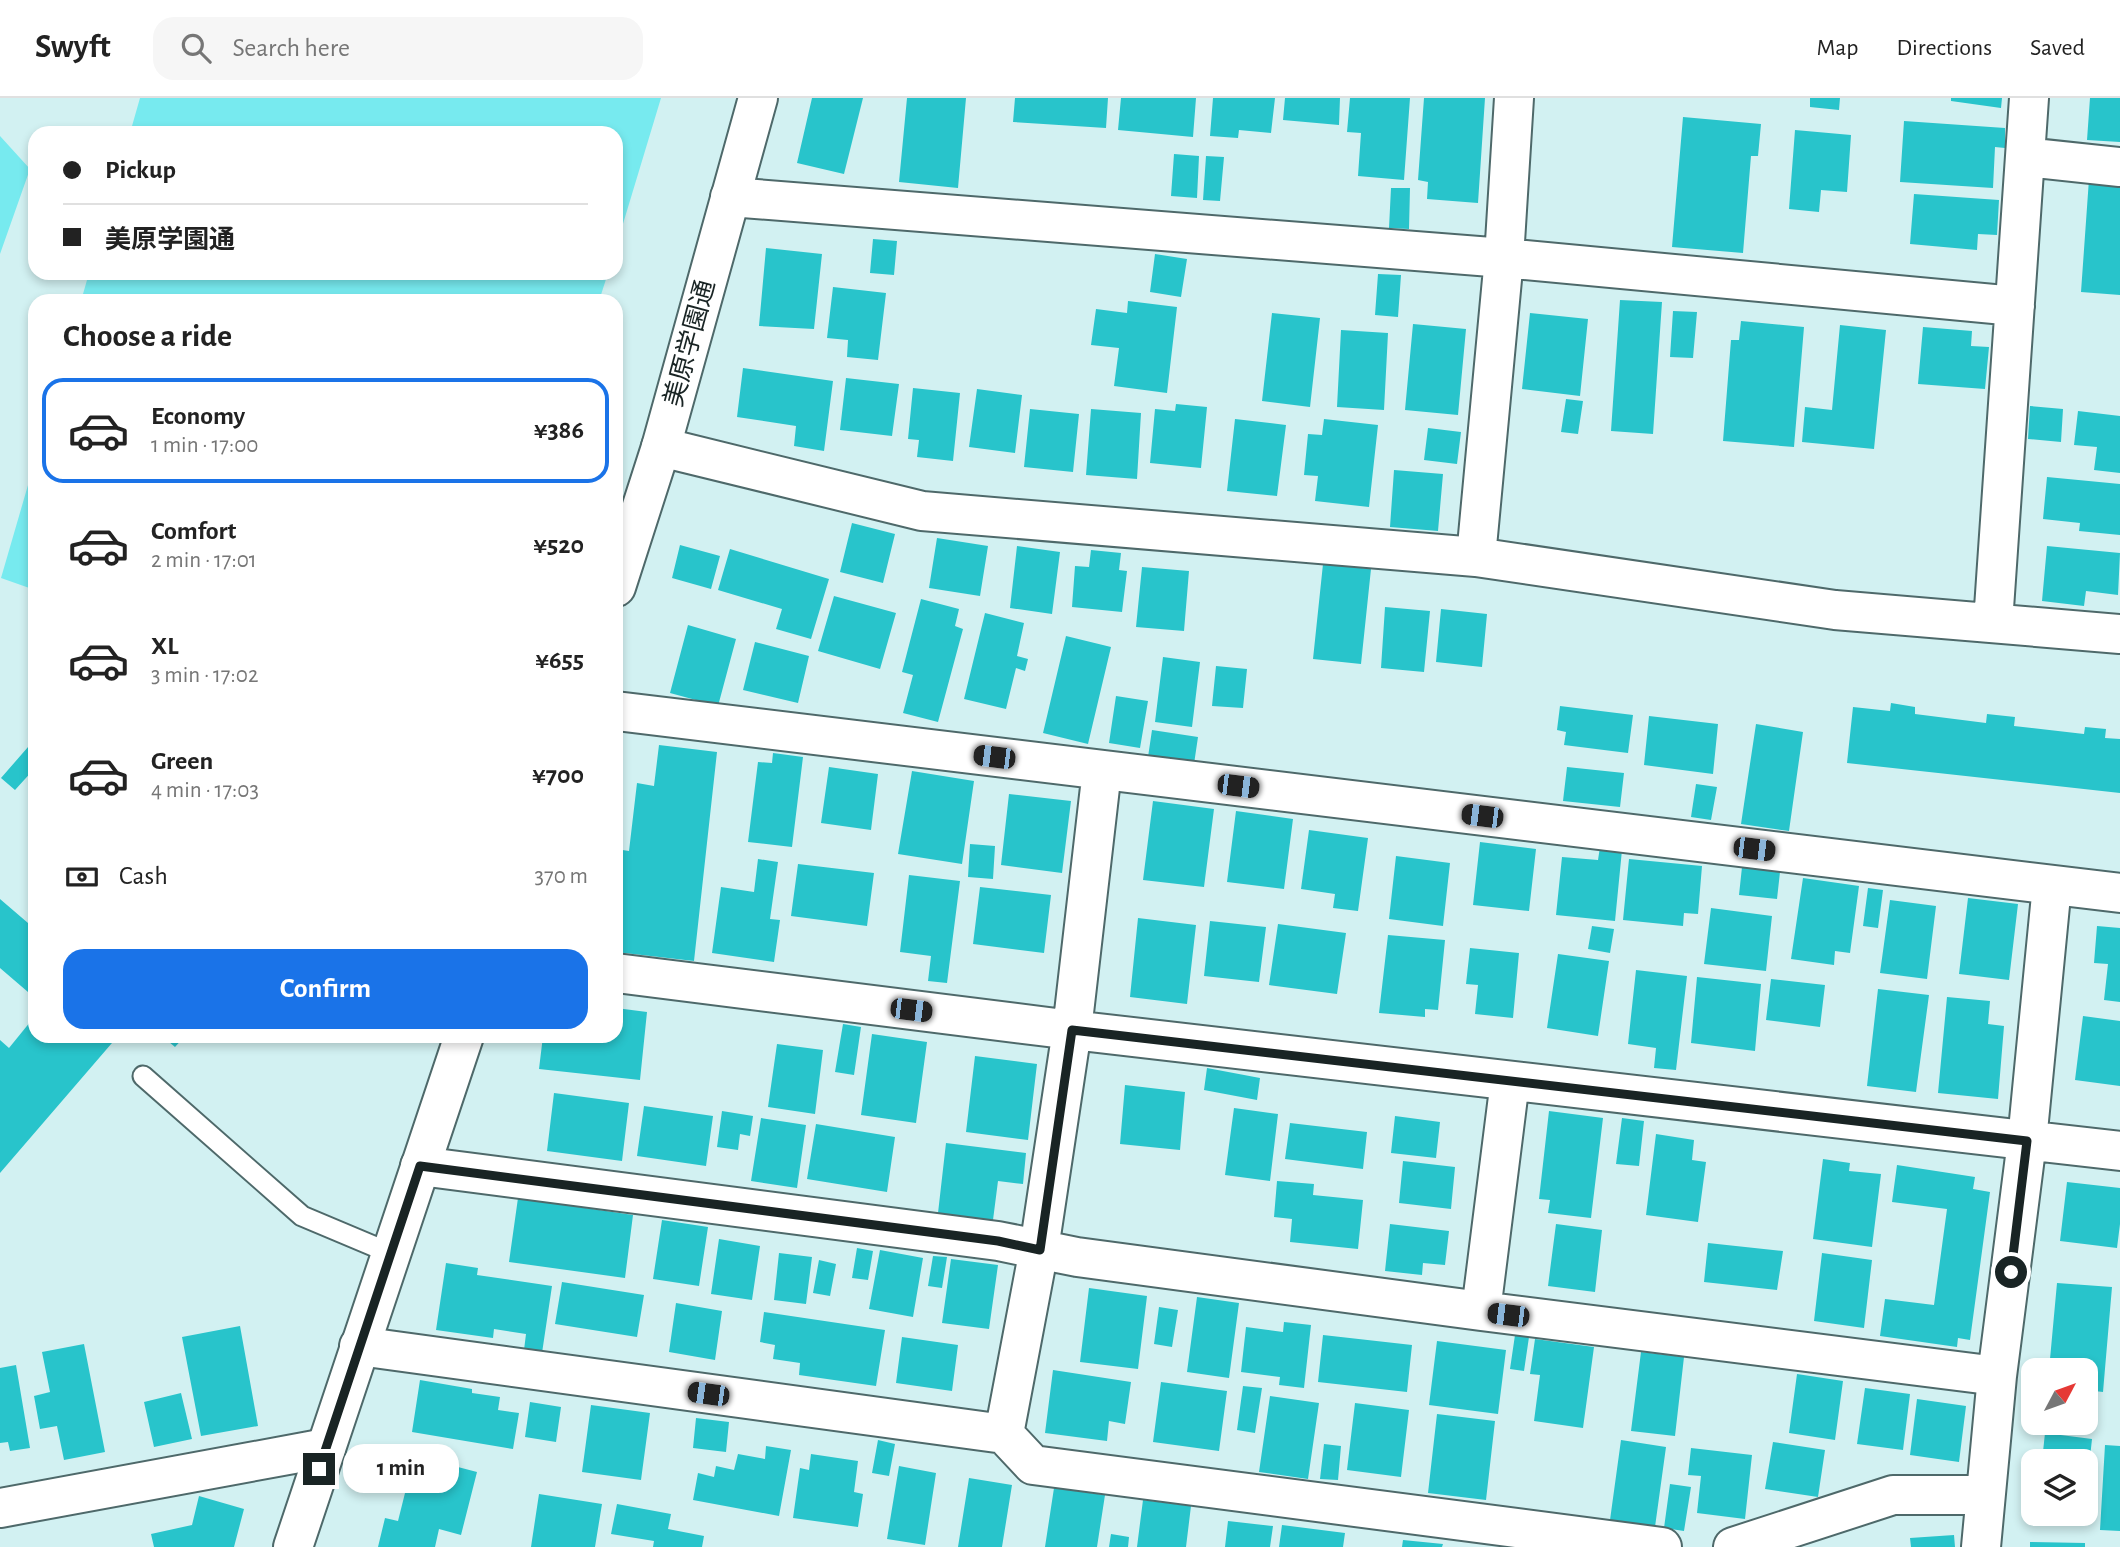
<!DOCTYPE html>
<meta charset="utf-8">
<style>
:root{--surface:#fff;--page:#f6f6f6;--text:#222;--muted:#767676;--line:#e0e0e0;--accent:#1a73e8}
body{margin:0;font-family:"Alegreya Sans","Noto Sans JP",sans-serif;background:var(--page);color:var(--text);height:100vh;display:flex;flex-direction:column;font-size:26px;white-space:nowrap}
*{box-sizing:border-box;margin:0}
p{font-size:23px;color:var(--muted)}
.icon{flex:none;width:38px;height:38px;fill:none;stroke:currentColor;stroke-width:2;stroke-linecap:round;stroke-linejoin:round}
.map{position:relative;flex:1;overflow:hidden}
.drawer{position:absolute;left:28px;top:196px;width:595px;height:749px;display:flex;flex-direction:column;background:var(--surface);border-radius:21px;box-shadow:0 4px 10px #0003}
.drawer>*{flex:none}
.top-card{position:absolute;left:28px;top:28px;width:595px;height:154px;border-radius:21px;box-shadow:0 4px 10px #0003;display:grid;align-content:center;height:154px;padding:0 35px;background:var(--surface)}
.needle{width:46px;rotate:49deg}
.controls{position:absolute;left:2021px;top:1260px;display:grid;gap:14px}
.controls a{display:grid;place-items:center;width:77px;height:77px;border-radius:14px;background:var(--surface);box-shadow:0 4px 10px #0003;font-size:35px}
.end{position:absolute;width:32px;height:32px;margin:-16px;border:9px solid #192424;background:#fff;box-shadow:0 0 0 4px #fff}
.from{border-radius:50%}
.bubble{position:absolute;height:49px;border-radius:21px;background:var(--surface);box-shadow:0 4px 10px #0003;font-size:23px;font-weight:600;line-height:49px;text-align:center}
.car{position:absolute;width:21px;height:42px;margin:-21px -10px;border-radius:9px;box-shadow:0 0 5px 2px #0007;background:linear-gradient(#222 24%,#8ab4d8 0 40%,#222 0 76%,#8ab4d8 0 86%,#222 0)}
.top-card b{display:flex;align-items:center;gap:24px;height:66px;font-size:26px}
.top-card b+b{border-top:2px solid var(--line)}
.top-card i{width:18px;height:18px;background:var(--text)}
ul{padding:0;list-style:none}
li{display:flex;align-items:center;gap:21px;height:105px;margin:0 14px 10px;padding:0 21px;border:4px solid transparent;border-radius:21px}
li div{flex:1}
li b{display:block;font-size:26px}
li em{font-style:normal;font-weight:600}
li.active{border-color:var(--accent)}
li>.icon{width:63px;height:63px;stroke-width:1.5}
h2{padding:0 35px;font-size:32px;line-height:84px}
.pay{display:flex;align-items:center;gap:18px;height:77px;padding:0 35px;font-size:26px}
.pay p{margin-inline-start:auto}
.cta{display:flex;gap:14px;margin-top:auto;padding:14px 35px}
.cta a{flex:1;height:80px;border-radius:21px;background:var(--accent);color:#fff;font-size:28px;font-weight:600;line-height:80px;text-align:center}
header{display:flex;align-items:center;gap:42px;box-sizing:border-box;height:98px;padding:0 35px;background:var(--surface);border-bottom:2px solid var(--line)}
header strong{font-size:33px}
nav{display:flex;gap:38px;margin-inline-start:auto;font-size:24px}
.search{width:490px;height:63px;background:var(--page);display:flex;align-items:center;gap:18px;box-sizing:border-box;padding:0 24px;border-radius:21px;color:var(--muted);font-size:26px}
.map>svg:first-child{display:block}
</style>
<header>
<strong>Swyft</strong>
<div class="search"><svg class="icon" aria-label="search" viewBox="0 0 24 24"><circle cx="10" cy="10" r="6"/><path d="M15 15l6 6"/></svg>Search here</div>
<nav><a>Map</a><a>Directions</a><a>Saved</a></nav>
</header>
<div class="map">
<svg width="2120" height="1449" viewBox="0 0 2120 1449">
<rect width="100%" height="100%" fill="#d2f1f2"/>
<path fill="#77eaef" d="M140,0H661L616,149V35H130Z
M0,38L30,71L0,156Z
M89,175H608L599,203H81Z
M35,363V492L1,480Z"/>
<path fill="#28c4cb" d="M812,0H863L844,76L797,65Z
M907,0H966L958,90L899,84Z
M1015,0H1108L1106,30L1013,24Z
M1121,0H1196L1193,39L1118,32Z
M1213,0H1275L1271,35L1239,32L1238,40L1210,38Z
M1285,0H1340L1339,27L1283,22Z
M1350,0H1410L1404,82L1358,78L1361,35L1347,34Z
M1424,0H1485L1478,105L1427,101L1428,84L1418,82Z
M1810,0H1840L1839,12L1810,9Z
M1951,0H2002L2001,10L1951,3Z
M2090,0H2120V44L2087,42Z
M1683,19L1761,26L1758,58H1751L1743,155L1672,149Z
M1904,23L2005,30V50L1995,49L1993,90L1900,84Z
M1795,32L1851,37L1847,94L1821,92L1819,114L1789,111Z
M1174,56L1199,58L1197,100L1171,98Z
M1206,58L1224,59L1220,103L1203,102Z
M2089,81L2120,84V197L2081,194Z
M1391,90H1410L1409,131L1389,130Z
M1914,96L1999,102L1997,137L1978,136L1977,152L1910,146Z
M873,141L897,143L894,177L870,175Z
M766,150L822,156L814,231L759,228Z
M1155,156L1187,161L1181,199L1150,194Z
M1378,176L1401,177L1398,219L1375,217Z
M833,189L886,195L878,262L847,259L848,242L827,240Z
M1620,202L1662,204L1653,336L1611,333Z
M1128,203L1177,209L1167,295L1114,288L1119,250L1091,247L1096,211L1127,215Z
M1673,213L1697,214L1693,260L1670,259Z
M1272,215L1320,220L1310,309L1262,303Z
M1530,215L1588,221L1580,298L1522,291Z
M1741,223L1804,229L1794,349L1723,343L1731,242H1739Z
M1413,226L1466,231L1458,317L1405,312Z
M1840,227L1886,232L1874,351L1802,344L1805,309L1832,312Z
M1923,229L1972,233L1971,248L1989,249L1985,291L1918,286Z
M1341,232L1388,235L1384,312L1337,309Z
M743,270L833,283L824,353L794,348L796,328L737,319Z
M846,280L899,286L892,338L840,332Z
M913,290L960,295L953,363L917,359L919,342L908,341Z
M977,291L1022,297L1015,355L969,349Z
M1566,301L1583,303L1578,336L1561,334Z
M1176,306L1207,309L1201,370L1150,365L1155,311L1175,313Z
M2030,308L2063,311L2061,344L2028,341Z
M1030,311L1079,316L1073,374L1024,369Z
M1091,311L1141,315L1137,381L1086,377Z
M2078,313L2120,318V375L2094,372L2097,349L2074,347Z
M1235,321L1286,327L1277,398L1227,393Z
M1324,321L1378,327L1369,409L1315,403L1318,378L1304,377L1308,336L1322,337Z
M1428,330L1461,334L1457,366L1424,362Z
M1394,372L1443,376L1438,433L1390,429Z
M2047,379L2120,386V437L2079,433L2080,425L2043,421Z
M852,425L895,436L883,485L840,474Z
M937,440L988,448L980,498L929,490Z
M680,447L720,458L711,491L672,480Z
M1017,448L1060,454L1052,516L1010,510Z
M2047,448L2120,455L2118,497L2086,493L2084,508L2042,503Z
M730,451L829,481L811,541L776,531L782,511L718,492Z
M1091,452L1121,455L1119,472L1127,473L1122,514L1072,509L1075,468L1089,469Z
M1323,466L1371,471L1361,566L1313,561Z
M1142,469L1189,473L1184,533L1136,529Z
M834,498L896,515L880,571L818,553Z
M921,501L959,511L955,528L963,531L938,624L903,615L913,577L902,574Z
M1385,509L1430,513L1424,574L1381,570Z
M1441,511L1487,516L1482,569L1436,564Z
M985,515L1024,525L1017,558L1028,561L1025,573L1016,570L1006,611L964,601Z
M688,527L736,541L718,608L670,595Z
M1066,538L1111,549L1088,646L1043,635Z
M755,544L809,558L798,605L743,592Z
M1163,559L1200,564L1192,629L1155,624Z
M1216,568L1247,571L1243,610L1212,608Z
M1116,598L1148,603L1140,650L1109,645Z
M1891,605L1915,609V616L1986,625L1987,616L2015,619L2014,628L2084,636L2085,629L2106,631L2105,640L2120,641V695L1847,665L1853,609L1890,613Z
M1560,608L1633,617L1628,655L1564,647L1566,634L1557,632Z
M1649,618L1718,626L1713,676L1644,667Z
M1756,626L1803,634L1789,733L1741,726Z
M1152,632L1198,639L1194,666L1148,659Z
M35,641V670L15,692L1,680Z
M659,647L717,654L694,863L616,854V751L629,753L637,685L654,688Z
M773,655L803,659L792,749L748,744L758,664L772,665Z
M829,669L878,676L871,732L821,725Z
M1567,669L1624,675L1620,709L1563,703Z
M912,673L974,683L962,766L898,756Z
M1696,686L1717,689L1711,722L1691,719Z
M1009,696L1071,703L1062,775L1001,767Z
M1153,703L1214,711L1204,789L1143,782Z
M1236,713L1293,721L1284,791L1227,784Z
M1309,732L1368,740L1358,813L1333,810L1335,796L1301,791Z
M1480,744L1536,751L1529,813L1473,807Z
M970,746L995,748L993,781L968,779Z
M1600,749L1622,752L1615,823L1556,817L1562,759L1598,762Z
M1396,758L1450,765L1443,828L1389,821Z
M758,761L778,764L770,821L780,822L774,864L712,855L721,789L754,794Z
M1629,761L1702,768L1698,816L1684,815L1683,828L1623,822Z
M798,766L874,775L867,828L791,818Z
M1742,769L1780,774L1777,801L1739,797Z
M909,777L960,783L947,885L928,883L931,858L900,854Z
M1803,780L1859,788L1850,855L1835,853L1834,867L1791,861Z
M980,789L1051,797L1044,855L973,846Z
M1868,790L1883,792L1878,830L1863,828Z
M1968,800L2018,806L2009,882L1959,876Z
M0,801L35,831V900L0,870Z
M1890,802L1936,808L1927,881L1880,875Z
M1711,810L1772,818L1766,873L1704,866Z
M1138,820L1196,827L1187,906L1130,899Z
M1210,823L1266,829L1259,884L1204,878Z
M1278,826L1346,835L1337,896L1269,887Z
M1592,828L1614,831L1610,855L1588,851Z
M2097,828L2120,830V904L2104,902L2108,866L2094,865Z
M1388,837L1445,842L1438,912L1425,911V919L1379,915Z
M1470,850L1519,855L1513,920L1475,916L1478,887L1466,886Z
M1558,856L1609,863L1598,938L1547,930Z
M1636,872L1687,878L1676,972L1654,970L1656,950L1628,946Z
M1697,879L1761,886L1755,953L1691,945Z
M1771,881L1825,887L1820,929L1766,922Z
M1878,891L1929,897L1916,994L1867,988Z
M1947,899L1990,903L1988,926L2004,928L1998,1001L1938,995Z
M616,910L647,914L640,982L539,971L543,938H616Z
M35,918V938H118L0,1075V942L9,950Z
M2083,918L2120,923V988L2075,982Z
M843,926L861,929L854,977L835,974Z
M872,936L927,944L916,1025L861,1017Z
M162,938H185L175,949Z
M777,946L823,952L815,1016L768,1009Z
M975,958L1037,966L1028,1042L966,1034Z
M1207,970L1260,980L1257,1002L1204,992Z
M1125,987L1185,994L1180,1052L1120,1046Z
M554,995L629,1005L622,1063L547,1053Z
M644,1008L713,1018L706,1068L637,1058Z
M1234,1010L1278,1016L1270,1083L1225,1077Z
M722,1013L753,1018L750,1038L740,1036L738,1052L717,1049Z
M1549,1013L1603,1020L1591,1120L1548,1115L1550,1102L1539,1101Z
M1395,1018L1440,1024L1436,1060L1391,1055Z
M761,1020L806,1027L797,1090L751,1083Z
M1622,1020L1644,1023L1639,1068L1616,1066Z
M1290,1025L1367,1034L1363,1071L1285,1061Z
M816,1026L895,1039L887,1094L807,1081Z
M1656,1036L1694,1042L1692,1062L1706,1064L1698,1124L1646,1117Z
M946,1045L1026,1055L1023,1086L998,1083L993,1122L938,1115Z
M1823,1061L1850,1065L1849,1073L1881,1076L1872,1149L1813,1141Z
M1403,1063L1455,1069L1451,1111L1399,1105Z
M1897,1067L1975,1079L1973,1091L1990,1094L1970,1242L1958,1240L1957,1249L1880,1238L1885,1201L1934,1207L1947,1111L1892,1104Z
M1277,1083L1314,1086L1313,1097L1363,1102L1358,1151L1290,1144L1292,1121L1274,1119Z
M2067,1084L2120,1090V1126L2117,1150L2060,1143Z
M518,1100L633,1117L625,1180L509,1164Z
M662,1122L708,1129L699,1188L653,1181Z
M1390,1126L1449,1133L1445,1167L1423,1165L1422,1177L1385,1173Z
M1556,1126L1602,1132L1595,1194L1548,1188Z
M719,1141L760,1148L752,1202L711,1196Z
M1708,1145L1783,1153L1777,1192L1704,1184Z
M857,1150L873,1153L868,1182L852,1180Z
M880,1152L923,1160L913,1219L869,1211Z
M779,1155L812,1159L806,1206L774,1202Z
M1822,1155L1872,1162L1864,1230L1814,1223Z
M933,1158L947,1159L942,1190L928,1188Z
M951,1161L998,1167L989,1231L942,1225Z
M819,1162L836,1166L830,1198L813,1195Z
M446,1165L478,1170L477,1177L552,1188L542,1255L524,1252L526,1236L494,1231L493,1240L436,1232Z
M562,1184L644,1197L637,1239L555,1226Z
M2057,1185L2112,1189L2103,1294L2086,1292V1272H2049Z
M1089,1190L1147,1198L1138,1271L1080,1264Z
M1197,1199L1239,1205L1229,1280L1187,1274Z
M676,1205L722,1213L715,1262L669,1254Z
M1159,1209L1178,1212L1172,1249L1154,1246Z
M764,1214L885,1232L876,1288L799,1277L800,1265L773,1261L775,1247L760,1244Z
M1284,1224L1311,1227L1304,1290L1279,1287L1280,1279L1241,1274L1246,1229L1283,1234Z
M240,1228L258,1328L201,1338L182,1239Z
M1323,1237L1412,1247L1407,1294L1318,1284Z
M1515,1237L1529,1239L1524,1273L1510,1271Z
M902,1239L958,1247L952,1293L896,1285Z
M1535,1241L1594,1249L1583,1330L1534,1323L1540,1277L1530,1276Z
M1437,1243L1506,1252L1498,1316L1429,1307Z
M84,1246L105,1354L64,1362L57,1328L40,1331L34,1298L50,1294L42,1254Z
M1641,1254L1684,1259L1675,1338L1631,1333Z
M16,1267L30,1350L10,1353L8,1344L0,1345V1270Z
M1053,1272L1131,1284L1125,1326L1109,1323L1107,1343L1045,1335Z
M1797,1276L1843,1283L1835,1342L1789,1335Z
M420,1282L472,1291V1295L500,1299L498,1312L519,1315L513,1351L412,1334Z
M1161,1284L1227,1293L1219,1353L1153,1344Z
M1243,1288L1262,1290L1255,1335L1237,1332Z
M1865,1290L1910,1296L1903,1352L1857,1346Z
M181,1295L192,1341L154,1349L144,1304Z
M1270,1298L1319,1305L1308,1381L1259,1374Z
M1917,1301L1966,1308L1959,1364L1910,1357Z
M530,1304L561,1309L556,1344L525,1339Z
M1355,1305L1409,1312L1401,1379L1347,1372Z
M591,1307L650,1315L641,1382L582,1374Z
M1437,1316L1495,1323L1486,1402L1428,1395Z
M696,1320L729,1324L726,1354L693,1350Z
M2045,1335L2092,1341L2088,1378H2086V1363H2042Z
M878,1342L895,1346L889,1378L872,1375Z
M1621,1342L1666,1349L1655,1429L1610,1422Z
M1773,1344L1825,1352L1818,1399L1765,1391Z
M1324,1346L1341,1348L1338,1382L1320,1381Z
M2105,1347L2120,1348V1433L2100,1432Z
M766,1348L791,1352L779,1418L693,1402L698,1375L714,1379L716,1368L734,1372L738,1356L765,1361Z
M1691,1350L1752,1357L1745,1421L1697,1415L1701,1378L1688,1377Z
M811,1356L858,1363L854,1394L863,1396L858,1429L793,1420L800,1370L809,1372Z
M435,1363L477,1374L461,1437L439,1431L435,1449H378L385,1420L398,1423L409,1379L430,1384Z
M899,1368L936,1375L925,1447L887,1441Z
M969,1380L1012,1387L1002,1449H958Z
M1670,1386L1691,1389L1684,1433L1664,1430Z
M1054,1390L1105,1397L1097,1449H1045Z
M539,1396L602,1406L595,1449H531Z
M199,1398L244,1411L234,1449H154L151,1436L192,1427Z
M1143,1402L1191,1408L1186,1449H1137Z
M617,1406L671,1416L668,1431L704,1438L702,1449H653L654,1443L611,1436Z
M2036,1416H2083L2082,1424L2035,1419Z
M1228,1423L1273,1428L1270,1449H1225Z
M1282,1427L1345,1435L1343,1449H1279Z
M1111,1436L1129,1439L1128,1449H1109Z
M1954,1437L1955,1449H1911L1910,1440Z
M1403,1442L1443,1446L1442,1449H1402Z
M2030,1444L2085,1445V1449H2030Z"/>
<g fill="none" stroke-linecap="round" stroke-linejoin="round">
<g stroke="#4e696a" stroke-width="23">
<path id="service" d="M143,978L302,1118L390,1155"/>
</g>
<g stroke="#4e696a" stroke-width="42">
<path id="minor" d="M2025,59L2120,69
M730,99L1504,160L2015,208
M661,349L922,413L1476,459L1835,512L2120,536
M1476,459L1504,160L1514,0
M1993,525L2029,0
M616,613L2120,795
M616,875L1072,932L2120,1053
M420,1068L998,1143L1077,1159L1481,1213L1997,1278
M1481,1213L1510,983
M359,1248L1004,1336L1033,1367L1662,1449
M1004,1336L1039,1151L1072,932L1102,672
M0,1410L326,1350
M1733,1449L1893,1397H1985
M1981,1449L1997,1278L2027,1043L2052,787"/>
</g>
<g stroke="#4e696a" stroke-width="42">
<path id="tertiary" d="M616,489L661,349L758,0
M293,1449L464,938"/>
</g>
<use href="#service" stroke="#fff" stroke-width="19"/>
<use href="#minor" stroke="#fff" stroke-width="38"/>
<use href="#tertiary" stroke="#fff" stroke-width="38"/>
</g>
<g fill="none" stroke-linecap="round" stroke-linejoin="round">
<path stroke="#192424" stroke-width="9" d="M319,1371L420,1068L998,1143L1040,1152L1072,932L2027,1043L2011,1174"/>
</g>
<g text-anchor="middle" stroke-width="6" stroke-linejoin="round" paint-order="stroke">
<g font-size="26" fill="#192424" stroke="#fff">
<text transform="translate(689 245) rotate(-75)" y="9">美原学園通</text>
</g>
</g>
</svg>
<div class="controls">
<a><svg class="needle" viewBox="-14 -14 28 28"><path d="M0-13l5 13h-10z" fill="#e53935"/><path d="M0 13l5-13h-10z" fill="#767676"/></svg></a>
<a><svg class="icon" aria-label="layers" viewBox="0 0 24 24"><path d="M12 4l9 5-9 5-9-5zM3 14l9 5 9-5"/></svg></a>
</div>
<i class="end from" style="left:2011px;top:1174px"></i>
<i class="end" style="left:319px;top:1371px"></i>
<div class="bubble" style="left:343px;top:1346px;width:116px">1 min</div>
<i class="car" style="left:994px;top:659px;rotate:277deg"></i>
<i class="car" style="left:1238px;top:688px;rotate:97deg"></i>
<i class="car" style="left:1482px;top:718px;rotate:277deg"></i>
<i class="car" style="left:1754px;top:751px;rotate:97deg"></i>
<i class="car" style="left:911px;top:912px;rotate:97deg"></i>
<i class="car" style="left:1508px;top:1217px;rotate:277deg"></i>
<i class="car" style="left:708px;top:1296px;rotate:278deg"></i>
<div class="top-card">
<b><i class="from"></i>Pickup</b>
<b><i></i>美原学園通</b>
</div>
<section class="drawer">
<h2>Choose a ride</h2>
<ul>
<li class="active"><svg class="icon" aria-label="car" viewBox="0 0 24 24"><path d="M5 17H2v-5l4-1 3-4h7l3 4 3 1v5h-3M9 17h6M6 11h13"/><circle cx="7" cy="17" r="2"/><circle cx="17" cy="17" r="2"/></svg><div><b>Economy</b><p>1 min · 17:00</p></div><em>¥386</em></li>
<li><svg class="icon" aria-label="car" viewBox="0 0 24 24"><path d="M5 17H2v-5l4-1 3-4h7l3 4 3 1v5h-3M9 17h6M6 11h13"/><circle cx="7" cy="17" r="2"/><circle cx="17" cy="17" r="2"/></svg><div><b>Comfort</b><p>2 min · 17:01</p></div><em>¥520</em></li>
<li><svg class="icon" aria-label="car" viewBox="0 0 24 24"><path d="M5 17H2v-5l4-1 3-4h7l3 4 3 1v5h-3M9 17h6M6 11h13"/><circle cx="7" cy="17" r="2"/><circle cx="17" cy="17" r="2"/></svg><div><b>XL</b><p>3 min · 17:02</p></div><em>¥655</em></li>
<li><svg class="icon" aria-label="car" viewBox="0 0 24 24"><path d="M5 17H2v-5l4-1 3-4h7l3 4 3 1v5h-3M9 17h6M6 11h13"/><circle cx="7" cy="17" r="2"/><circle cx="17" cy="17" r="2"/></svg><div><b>Green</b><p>4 min · 17:03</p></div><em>¥700</em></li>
</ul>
<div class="pay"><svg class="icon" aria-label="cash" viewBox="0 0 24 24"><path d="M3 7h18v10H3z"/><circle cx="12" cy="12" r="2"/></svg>Cash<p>370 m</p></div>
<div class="cta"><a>Confirm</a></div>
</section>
</div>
